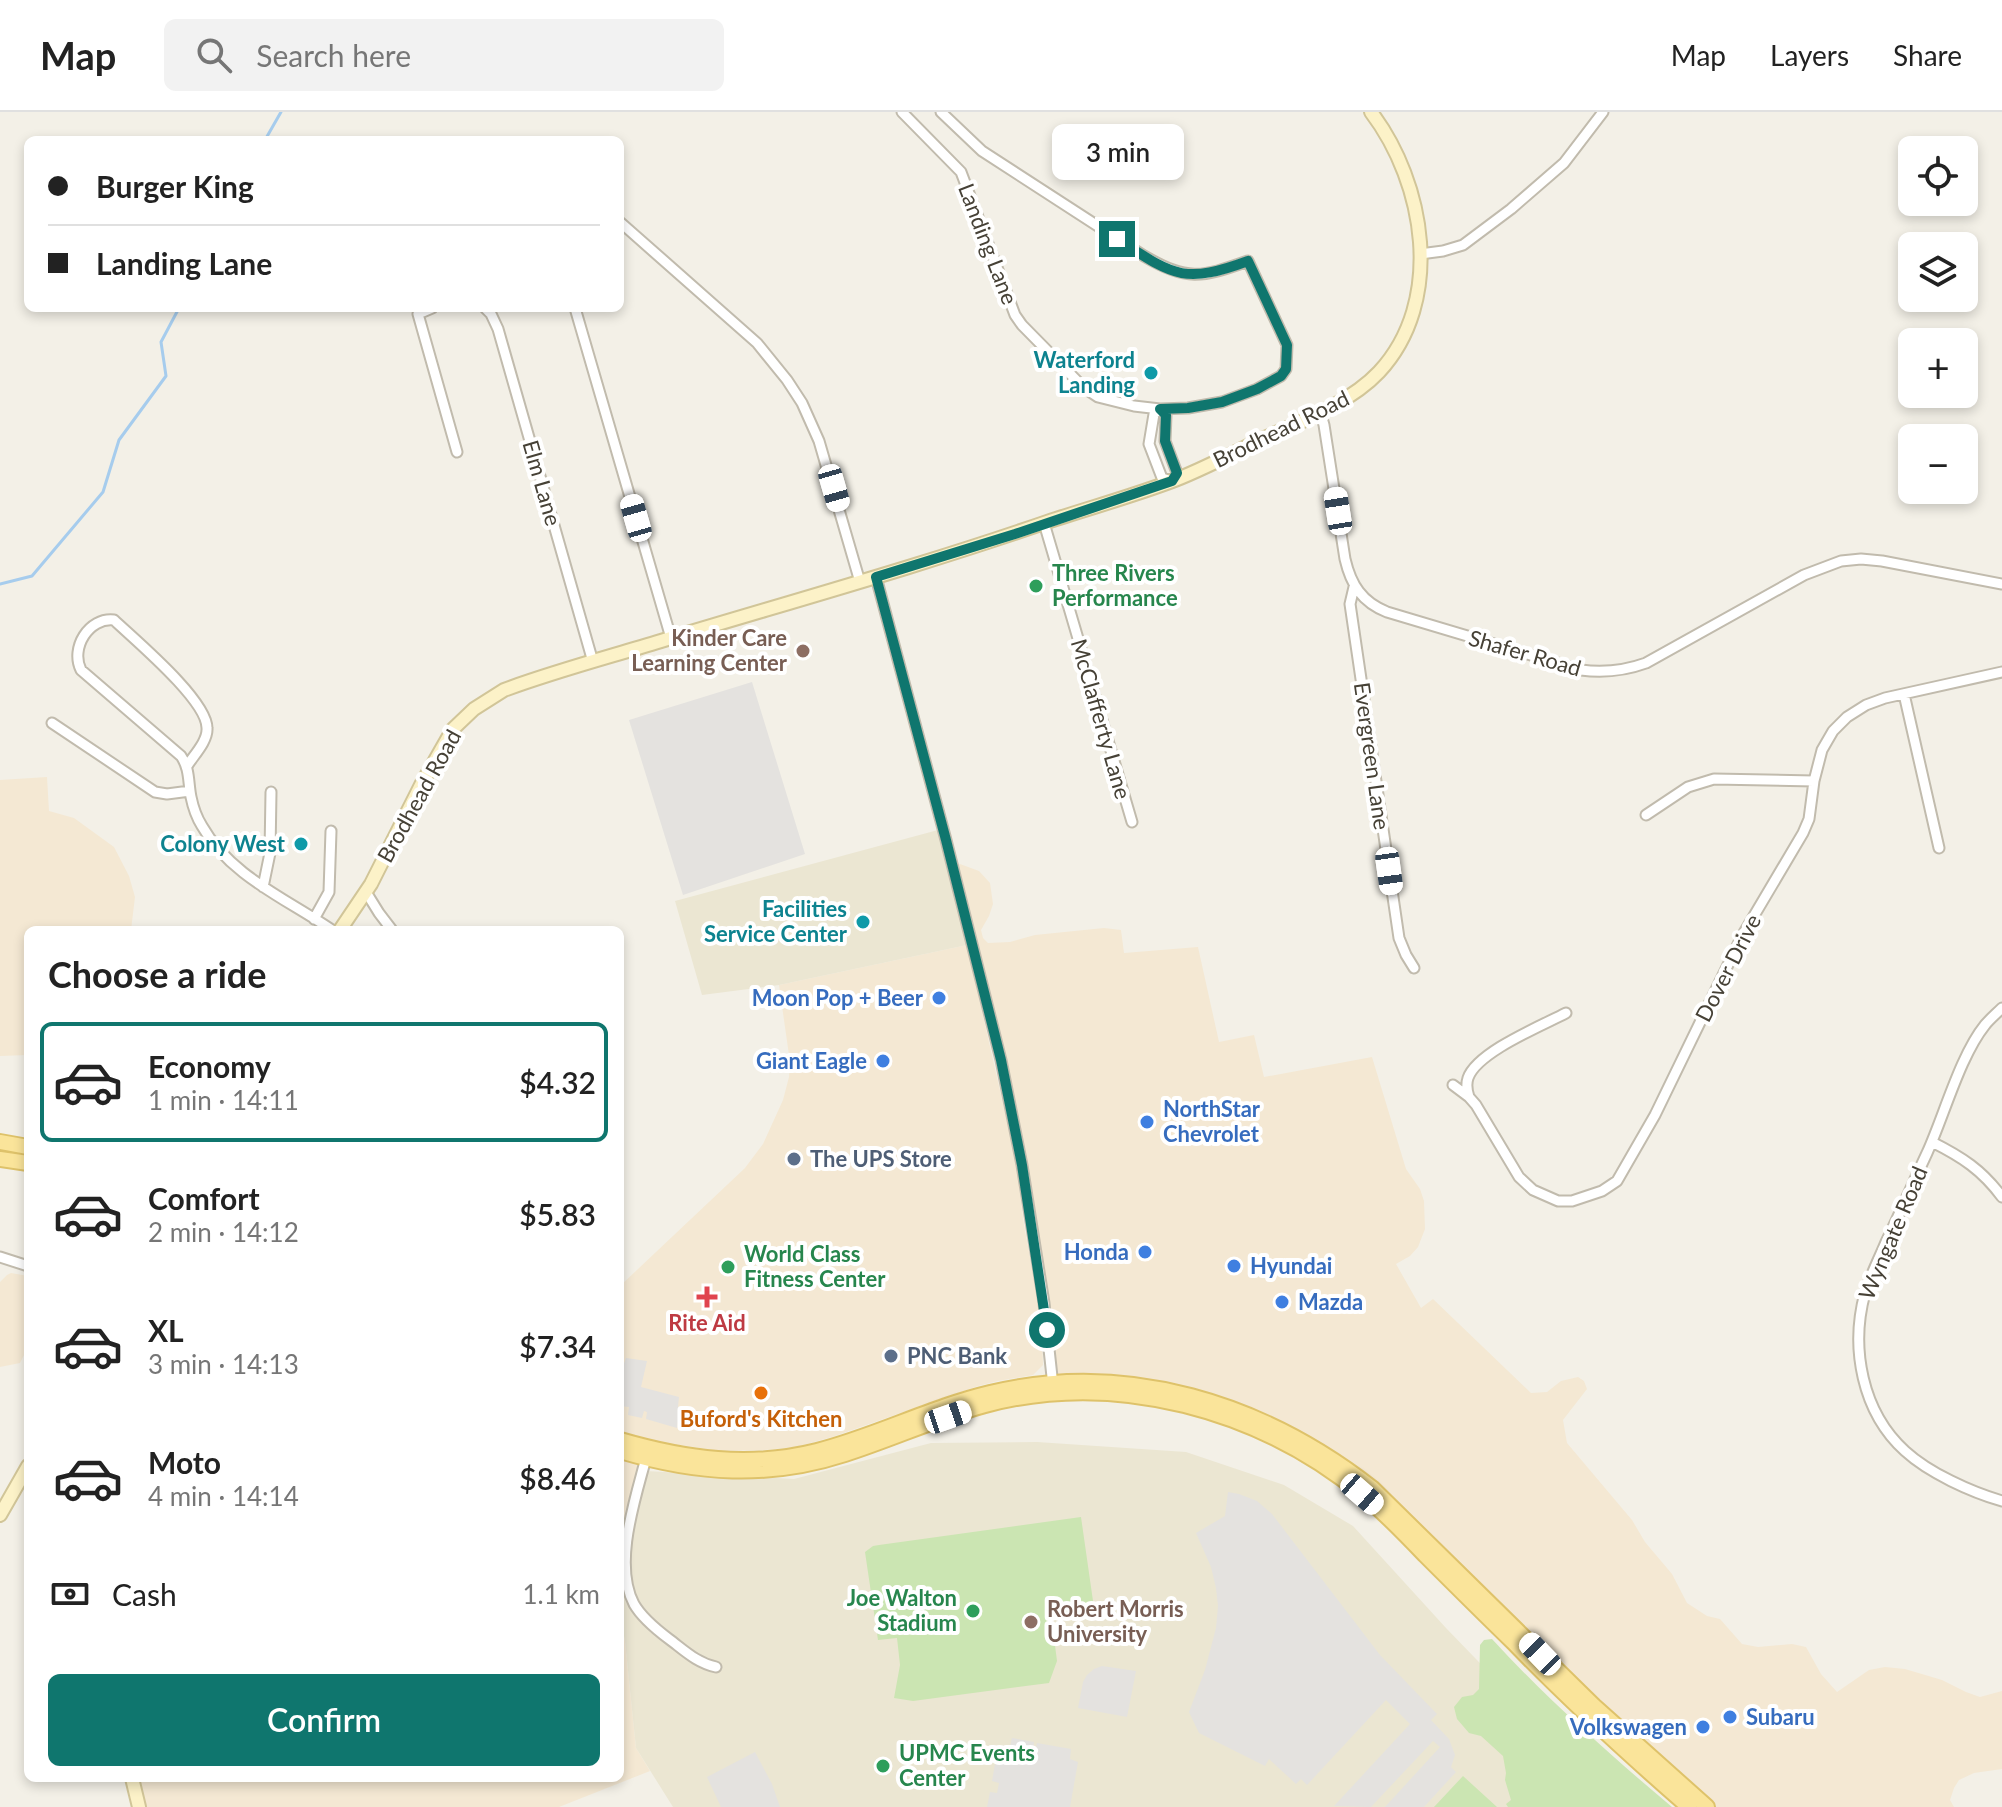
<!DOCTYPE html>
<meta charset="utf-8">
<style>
:root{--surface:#fff;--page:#f2f2f2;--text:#222;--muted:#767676;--line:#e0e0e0;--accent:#0f766e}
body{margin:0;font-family:Lato,sans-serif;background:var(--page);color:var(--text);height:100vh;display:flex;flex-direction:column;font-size:30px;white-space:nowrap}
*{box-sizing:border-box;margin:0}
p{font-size:26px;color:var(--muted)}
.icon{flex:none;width:44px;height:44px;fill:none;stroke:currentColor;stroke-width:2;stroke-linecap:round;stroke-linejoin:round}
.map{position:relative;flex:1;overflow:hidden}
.details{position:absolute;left:24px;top:814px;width:600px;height:856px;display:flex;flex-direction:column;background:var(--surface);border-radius:12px;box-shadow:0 4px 12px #0003}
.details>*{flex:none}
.top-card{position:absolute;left:24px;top:24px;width:600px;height:176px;border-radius:12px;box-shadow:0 4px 12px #0003;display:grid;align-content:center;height:176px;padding:0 24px;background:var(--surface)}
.tools{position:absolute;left:1898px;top:24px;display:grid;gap:16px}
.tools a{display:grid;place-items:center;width:80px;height:80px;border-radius:12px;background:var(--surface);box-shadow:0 4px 12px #0003;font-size:40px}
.end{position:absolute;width:36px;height:36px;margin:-18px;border:10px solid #0f766e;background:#fff;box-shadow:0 0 0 4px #fff}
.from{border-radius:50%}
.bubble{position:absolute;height:56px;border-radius:12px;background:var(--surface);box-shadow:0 4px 12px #0003;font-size:26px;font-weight:600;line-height:56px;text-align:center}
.car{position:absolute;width:24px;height:48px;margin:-24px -12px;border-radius:10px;box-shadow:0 0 6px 2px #0007;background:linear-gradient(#fff 24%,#345 0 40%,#fff 0 76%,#345 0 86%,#fff 0)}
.top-card b{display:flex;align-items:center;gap:28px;height:76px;font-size:30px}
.top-card b+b{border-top:2px solid var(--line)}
.top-card i{width:20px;height:20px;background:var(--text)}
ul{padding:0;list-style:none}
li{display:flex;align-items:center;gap:24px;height:120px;margin:0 16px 12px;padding:0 8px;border:4px solid transparent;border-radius:12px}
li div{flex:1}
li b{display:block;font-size:30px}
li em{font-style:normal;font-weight:600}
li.on{border-color:var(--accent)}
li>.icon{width:72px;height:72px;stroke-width:1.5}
h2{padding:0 24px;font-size:36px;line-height:96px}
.pay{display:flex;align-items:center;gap:20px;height:88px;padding:0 24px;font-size:30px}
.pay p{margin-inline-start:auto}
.primary-button{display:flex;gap:16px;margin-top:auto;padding:16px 24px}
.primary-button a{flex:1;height:92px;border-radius:12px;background:var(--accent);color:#fff;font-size:32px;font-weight:600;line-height:92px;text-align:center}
header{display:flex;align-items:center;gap:48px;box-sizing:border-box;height:112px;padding:0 40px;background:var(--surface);border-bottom:2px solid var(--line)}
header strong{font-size:38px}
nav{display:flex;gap:44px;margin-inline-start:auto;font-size:28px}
.search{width:560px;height:72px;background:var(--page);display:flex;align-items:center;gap:20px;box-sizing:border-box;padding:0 28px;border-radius:12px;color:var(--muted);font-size:30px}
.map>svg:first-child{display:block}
</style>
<header>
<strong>Map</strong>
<div class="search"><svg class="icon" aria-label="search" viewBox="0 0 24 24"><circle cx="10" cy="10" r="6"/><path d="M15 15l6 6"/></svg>Search here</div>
<nav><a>Map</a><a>Layers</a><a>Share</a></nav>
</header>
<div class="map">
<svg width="2002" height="1695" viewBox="0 0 2002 1695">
<rect width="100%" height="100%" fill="#f3f0e7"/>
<path fill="#f4e8d3" d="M47,665L49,699L74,706L114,735L129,764L135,785L131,818H28V943L0,944V668Z
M960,752L979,759L990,771L993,792L989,804L981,818L983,826L988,831L1010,830L1035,823L1104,816L1121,818L1124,841L1198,835L1219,930L1254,923L1264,965L1372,945L1406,1057L1420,1077L1424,1089L1425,1117L1418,1135L1410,1144L1396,1152L1421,1196L1433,1187L1531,1281L1547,1280L1561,1269L1578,1265L1584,1269L1587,1277L1563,1308L1567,1331L1632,1408L1645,1430L1672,1462L1687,1491L1707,1504L1720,1507L1742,1532L1758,1535L1792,1532L1806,1535L1821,1562L1837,1580L1869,1558L1885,1555L1905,1557L1942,1568L1966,1580L1980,1585L2002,1579V1657L1974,1661L1959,1668L1954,1676L1950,1688L1954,1695H1707L1287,1319L1053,1271L1022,1053L953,754Z
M967,833L1016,1049L1024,1113L1038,1189L1042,1227L1043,1253L1033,1263L998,1269L978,1274L832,1325L796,1335L765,1338L719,1339L681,1333L678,1342L653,1337L646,1359L629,1442L620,1462V1174L745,1056L763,1032L783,988L789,965L790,950L779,873Z
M11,1161L28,1164V1235L20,1251L0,1255V1170L7,1163Z
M620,1504L625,1529L636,1636L650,1659L559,1695H139L132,1666H620Z"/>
<path fill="#ebe6d2" d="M938,718L967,833L779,873L702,883L675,789Z
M1037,1330L1186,1340L1284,1373L1353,1414L1446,1516L1563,1637L1600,1695H673L636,1636L625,1529L620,1504V1463L629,1442L646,1359L794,1367L931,1331Z"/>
<path fill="#cbe5b2" d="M1081,1405L1094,1496L1051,1502L1057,1549L1049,1571L913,1589L894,1586L900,1553L897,1526L878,1528L865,1440L873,1434L879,1433Z
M1492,1527C1547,1587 1609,1642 1672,1695H1508L1506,1692L1511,1688L1505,1668L1506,1661L1503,1644L1481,1624L1469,1621L1457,1607L1454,1595L1462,1585L1473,1583L1479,1577L1480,1533L1484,1528Z
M1463,1664L1497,1695H1434Z"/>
<path fill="#e4e2df" d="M752,570L805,742L683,783L629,608Z
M626,1246L647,1249L641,1275L679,1285L678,1295H680L677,1316L646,1307L647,1300L644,1299L642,1306L628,1303L629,1295L620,1294V1262Z
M1228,1380L1239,1382L1257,1389L1272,1402L1380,1543L1437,1602L1431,1608L1449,1627L1455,1643L1451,1655L1456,1660L1424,1695H1385L1440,1635L1433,1629L1371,1695L1334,1694L1410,1612L1386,1588L1307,1673L1301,1667L1296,1672L1269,1647L1265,1654L1199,1621L1189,1600L1205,1558L1216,1516L1218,1494L1216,1476L1211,1455L1196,1421L1225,1404Z
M1102,1554L1136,1559L1127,1605L1078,1596L1083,1570L1087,1563L1094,1557Z
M1012,1626L1034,1630L1033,1639L1035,1640L1037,1631L1071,1637L1070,1647L1078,1650L1070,1695H987L990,1680L997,1681L999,1671L992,1669L998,1635H1010Z
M755,1640L772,1672L780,1695H721L707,1665Z"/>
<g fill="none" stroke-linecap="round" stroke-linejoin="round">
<path stroke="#a6cced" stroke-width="3" d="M265,28L281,0
M0,472L32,464L103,380L119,328L166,264L161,230L179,196"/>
<g stroke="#c1bbad" stroke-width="13">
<path id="street" d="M902,0L961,60L1015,203L1022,213L1083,275L1098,285L1134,294L1160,297L1188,296L1222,290L1257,277L1281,264L1286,257L1287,233L1248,149C1200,166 1188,169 1144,144L982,39L941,0
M620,110L757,231L787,268L802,291L819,329L860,470
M1420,142L1443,139L1463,133L1511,97L1564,51L1603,0
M432,196L418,202L457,340
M485,196L491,202L498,217L593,550
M575,196L671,526
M1160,297L1166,303L1165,329L1177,361L1172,369L1162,366L1149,332L1154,302Z
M1320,299L1324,313L1345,447C1351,473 1362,490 1387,500L1581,558C1604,561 1624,559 1646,551L1804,463L1841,449L1861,447L1882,449L2002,472
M1044,411L1132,710
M876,465L946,728L1001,948L1022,1053L1044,1191L1053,1274
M1354,475L1350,492L1399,826L1406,843L1414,856
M1904,582L1939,736
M52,611L155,680L167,682L190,679
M187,654C194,643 208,629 207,616C207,588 135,528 114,508C89,505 70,536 81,558L181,644C190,657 188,670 191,685C193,695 197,706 202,714C230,764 287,787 332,818
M1646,703L1688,675L1714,667L1814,669
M263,775L270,741L271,680
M366,780L379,801L392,818
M314,807L329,780L331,719
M2002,896C1996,902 1990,907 1985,913C1960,944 1944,1004 1927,1041C1913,1071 1900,1101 1886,1130C1879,1147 1870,1164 1865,1181C1850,1236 1862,1300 1905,1339C1929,1361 1971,1380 2002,1389
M1453,973L1469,985L1476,993L1519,1065L1533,1078L1558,1089H1572L1602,1079L1617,1069L1655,1003L1742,824L1803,721L1809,707L1814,669L1822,638L1833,619L1847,605L1866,593L1885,586L2002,560
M1469,985C1467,979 1466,972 1468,966C1477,940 1541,914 1566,901
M1932,1030C1962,1045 1982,1058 2002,1085
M0,1145L28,1154
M646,1346C635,1388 613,1452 634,1492C642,1506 657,1518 669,1527C685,1539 697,1551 716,1555"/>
</g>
<g stroke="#d1c598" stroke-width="16">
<path id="secondary" d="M340,818L371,772L421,673L453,617L474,597L504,578C555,559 609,545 661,529C790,490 920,454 1047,410C1089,396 1133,384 1175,368C1203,357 1230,343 1258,329C1297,311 1349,292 1379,260C1445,189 1425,71 1371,0
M0,1403L28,1354
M132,1666L139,1695"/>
</g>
<g stroke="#dec26a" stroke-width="18">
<path id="primary" d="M0,1030L28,1035
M0,1047L28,1051
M620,1328C685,1347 750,1356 817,1339C876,1324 931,1295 990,1281C1127,1248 1263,1291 1372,1376L1594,1594L1707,1695
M620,1339C697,1362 768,1367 845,1342C892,1327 937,1306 985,1293C1116,1258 1260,1298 1363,1383C1385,1401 1405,1422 1425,1443C1454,1472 1483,1501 1513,1530C1569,1588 1628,1642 1689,1695"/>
</g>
<use href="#street" stroke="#fff" stroke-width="9"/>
<use href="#secondary" stroke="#fcf2c8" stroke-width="12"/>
<use href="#primary" stroke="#fae49a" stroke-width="14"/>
</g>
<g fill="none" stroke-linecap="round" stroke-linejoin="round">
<path stroke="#0f766e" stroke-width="10" d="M1047,1218L1022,1053L1001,948L946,728L876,465L1015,422L1172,369L1177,361L1165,329L1166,303L1160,297L1188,296L1222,290L1257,277L1281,264L1286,257L1287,233L1248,149C1183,173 1173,163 1117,127"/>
</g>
<g fill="#0f9aa8" stroke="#fff" stroke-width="3">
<circle cx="1151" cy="261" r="8"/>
<circle cx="301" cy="732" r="8"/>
<circle cx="863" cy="810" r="8"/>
</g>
<g fill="#2e9e5b" stroke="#fff" stroke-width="3">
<circle cx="1036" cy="474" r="8"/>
<circle cx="728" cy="1155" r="8"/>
<circle cx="973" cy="1499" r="8"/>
<circle cx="883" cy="1654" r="8"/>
</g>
<g fill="#8d6e63" stroke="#fff" stroke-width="3">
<circle cx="803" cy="539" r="8"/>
<circle cx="1031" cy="1510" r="8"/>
</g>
<g fill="#3f7fe0" stroke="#fff" stroke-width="3">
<circle cx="939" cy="886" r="8"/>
<circle cx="883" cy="949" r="8"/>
<circle cx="1147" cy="1010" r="8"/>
<circle cx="1145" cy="1140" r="8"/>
<circle cx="1234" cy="1154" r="8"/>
<circle cx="1282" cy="1190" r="8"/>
<circle cx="1730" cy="1605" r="8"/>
<circle cx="1703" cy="1615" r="8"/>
</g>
<g fill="#5c6f8a" stroke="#fff" stroke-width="3">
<circle cx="794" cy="1047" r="8"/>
<circle cx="891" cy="1244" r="8"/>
</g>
<path fill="#e0444e" stroke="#fff" stroke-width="3" d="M703 1173h8v8h8v8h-8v8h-8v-8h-8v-8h8z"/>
<circle fill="#e8710a" stroke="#fff" stroke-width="3" cx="761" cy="1281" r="8"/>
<g text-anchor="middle" stroke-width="8" stroke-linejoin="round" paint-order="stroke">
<g font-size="22" fill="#464136" stroke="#fff">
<text transform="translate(988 132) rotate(69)" y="8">Landing Lane</text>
<text transform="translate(1281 317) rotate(-26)" y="8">Brodhead Road</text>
<text transform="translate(542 371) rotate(74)" y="8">Elm Lane</text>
<text transform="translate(1525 541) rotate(16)" y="8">Shafer Road</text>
<text transform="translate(1101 607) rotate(74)" y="8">McClafferty Lane</text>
<text transform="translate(1372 644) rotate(82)" y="8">Evergreen Lane</text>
<text transform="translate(419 684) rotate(-61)" y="8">Brodhead Road</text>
<text transform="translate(1728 856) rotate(-63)" y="8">Dover Drive</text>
<text transform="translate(1893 1121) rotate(-67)" y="8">Wyngate Road</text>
</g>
<g font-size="22" font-weight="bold" fill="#0d838f" stroke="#fff" text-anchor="end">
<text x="1135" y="256">Waterford<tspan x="1135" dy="25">Landing</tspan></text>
<text x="285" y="740">Colony West</text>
<text x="847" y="805">Facilities<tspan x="847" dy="25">Service Center</tspan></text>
</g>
<g font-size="22" font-weight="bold" fill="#27864d" stroke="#fff" text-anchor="start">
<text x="1052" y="469">Three Rivers<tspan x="1052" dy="25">Performance</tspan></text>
<text x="744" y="1150">World Class<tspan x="744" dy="25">Fitness Center</tspan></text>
<text x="957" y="1494" text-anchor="end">Joe Walton<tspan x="957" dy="25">Stadium</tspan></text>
<text x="899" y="1649">UPMC Events<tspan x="899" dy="25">Center</tspan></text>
</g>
<g font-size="22" font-weight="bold" fill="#785e54" stroke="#fff" text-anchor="end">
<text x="787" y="534">Kinder Care<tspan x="787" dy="25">Learning Center</tspan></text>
<text x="1047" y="1505" text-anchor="start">Robert Morris<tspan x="1047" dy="25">University</tspan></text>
</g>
<g font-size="22" font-weight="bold" fill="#366cbe" stroke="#fff" text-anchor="end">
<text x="923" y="894">Moon Pop + Beer</text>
<text x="867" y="957">Giant Eagle</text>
<text x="1163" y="1005" text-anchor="start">NorthStar<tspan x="1163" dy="25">Chevrolet</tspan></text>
<text x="1129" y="1148">Honda</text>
<text x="1250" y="1162" text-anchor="start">Hyundai</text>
<text x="1298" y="1198" text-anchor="start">Mazda</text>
<text x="1746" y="1613" text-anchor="start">Subaru</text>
<text x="1687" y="1623">Volkswagen</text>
</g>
<g font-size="22" font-weight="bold" fill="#4e5e75" stroke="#fff" text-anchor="start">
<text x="810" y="1055">The UPS Store</text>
<text x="907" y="1252">PNC Bank</text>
</g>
<g font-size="22" font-weight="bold" fill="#be3a42" stroke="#fff">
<text x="707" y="1219">Rite Aid</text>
</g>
<g font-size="22" font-weight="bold" fill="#c56008" stroke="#fff">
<text x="761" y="1315">Buford's Kitchen</text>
</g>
</g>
</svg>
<div class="tools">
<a><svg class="icon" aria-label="locate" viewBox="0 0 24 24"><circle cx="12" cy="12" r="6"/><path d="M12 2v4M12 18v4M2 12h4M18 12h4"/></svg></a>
<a><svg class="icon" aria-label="layers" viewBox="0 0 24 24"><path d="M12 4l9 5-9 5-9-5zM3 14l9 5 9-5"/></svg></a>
<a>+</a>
<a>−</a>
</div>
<i class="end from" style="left:1047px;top:1218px"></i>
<i class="end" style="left:1117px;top:127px"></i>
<div class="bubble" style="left:1052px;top:12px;width:132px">3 min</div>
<i class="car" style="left:834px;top:376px;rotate:164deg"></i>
<i class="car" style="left:1338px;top:399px;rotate:351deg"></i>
<i class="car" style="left:636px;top:406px;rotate:344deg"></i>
<i class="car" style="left:1389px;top:759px;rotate:172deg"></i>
<i class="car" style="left:948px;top:1305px;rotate:71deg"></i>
<i class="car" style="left:1362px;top:1382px;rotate:131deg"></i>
<i class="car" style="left:1540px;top:1542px;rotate:316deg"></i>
<div class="top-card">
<b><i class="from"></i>Burger King</b>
<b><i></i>Landing Lane</b>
</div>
<section class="details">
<h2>Choose a ride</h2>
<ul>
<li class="on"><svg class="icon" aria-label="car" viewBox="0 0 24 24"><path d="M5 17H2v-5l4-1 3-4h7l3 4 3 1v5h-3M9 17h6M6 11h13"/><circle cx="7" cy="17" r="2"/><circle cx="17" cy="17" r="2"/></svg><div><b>Economy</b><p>1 min · 14:11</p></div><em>$4.32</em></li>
<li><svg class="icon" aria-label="car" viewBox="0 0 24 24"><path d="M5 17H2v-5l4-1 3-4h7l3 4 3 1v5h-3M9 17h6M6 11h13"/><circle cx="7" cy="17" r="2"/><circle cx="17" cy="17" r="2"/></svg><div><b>Comfort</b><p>2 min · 14:12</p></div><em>$5.83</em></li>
<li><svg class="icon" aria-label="car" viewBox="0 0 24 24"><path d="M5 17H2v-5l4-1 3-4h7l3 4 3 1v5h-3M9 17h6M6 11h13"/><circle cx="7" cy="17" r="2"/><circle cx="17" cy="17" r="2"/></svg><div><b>XL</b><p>3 min · 14:13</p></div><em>$7.34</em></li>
<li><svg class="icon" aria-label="car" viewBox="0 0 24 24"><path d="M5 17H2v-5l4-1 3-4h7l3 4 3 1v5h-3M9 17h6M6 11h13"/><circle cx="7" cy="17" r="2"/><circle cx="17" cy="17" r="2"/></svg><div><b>Moto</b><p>4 min · 14:14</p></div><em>$8.46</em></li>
</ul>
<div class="pay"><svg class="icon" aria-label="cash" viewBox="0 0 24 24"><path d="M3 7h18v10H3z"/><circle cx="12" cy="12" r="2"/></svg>Cash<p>1.1 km</p></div>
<div class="primary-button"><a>Confirm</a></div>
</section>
</div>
